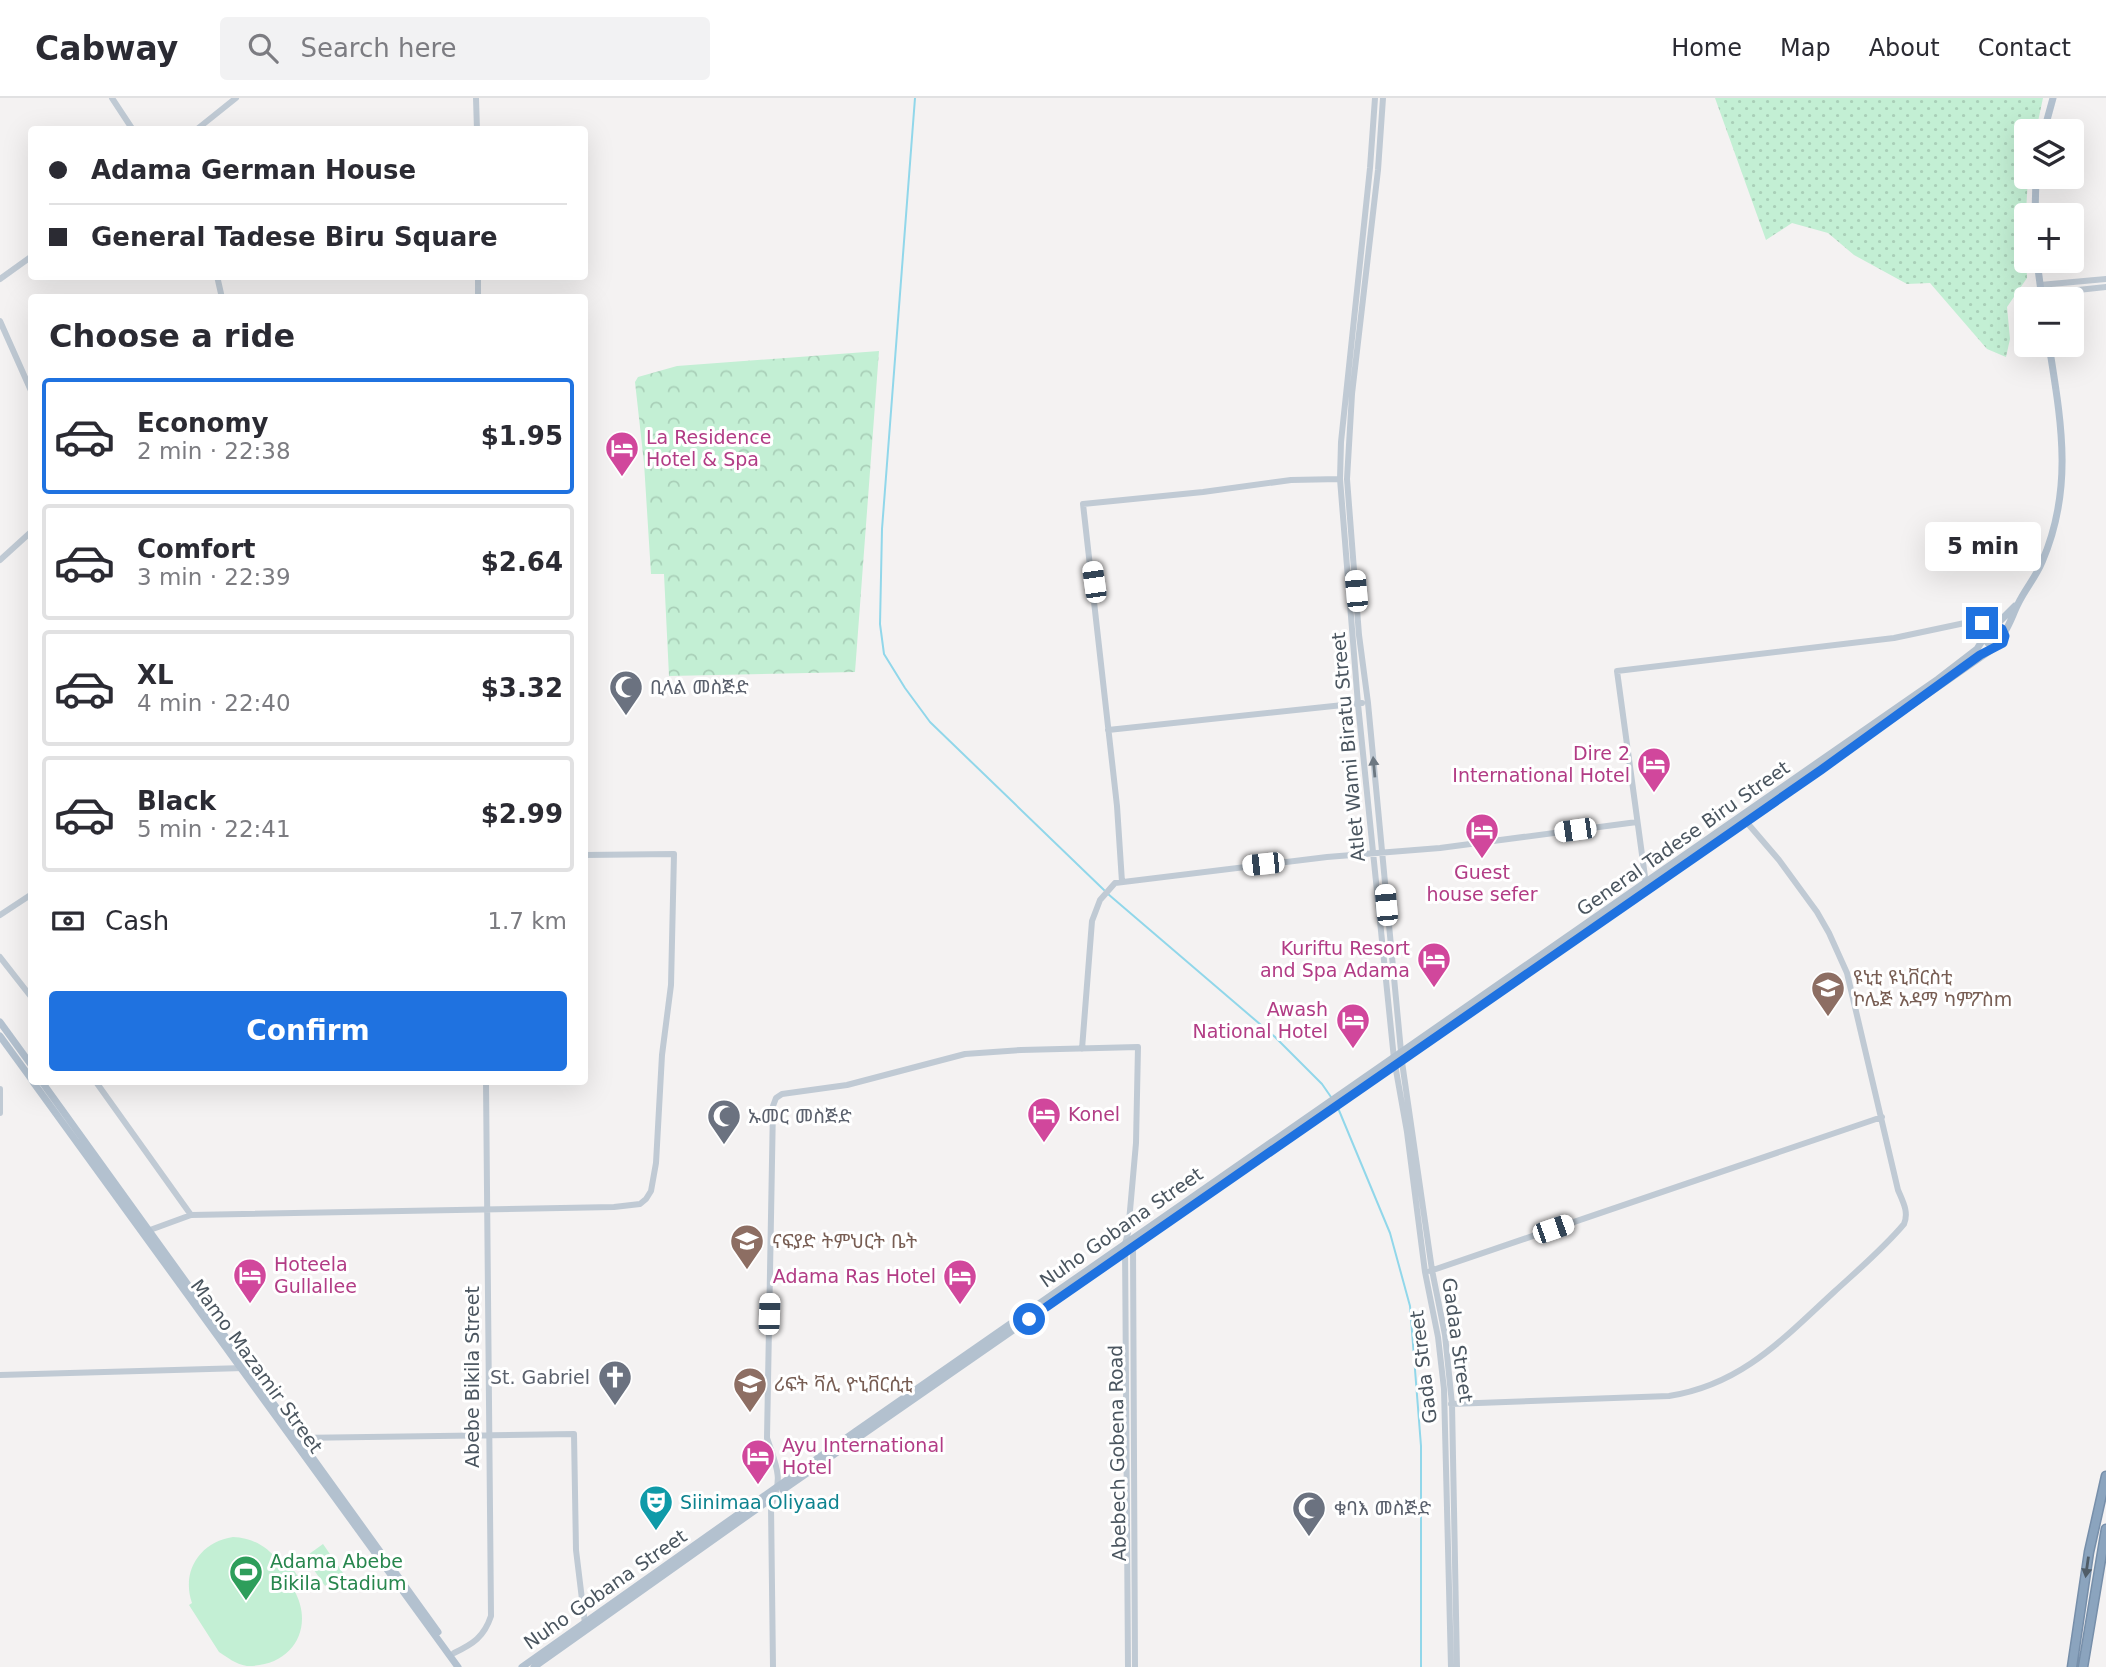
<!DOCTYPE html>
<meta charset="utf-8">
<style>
:root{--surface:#fff;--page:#f2f2f3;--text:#2b2b33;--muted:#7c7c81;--line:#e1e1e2;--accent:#1f72e0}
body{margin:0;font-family:"DejaVu Sans","Noto Sans Ethiopic",sans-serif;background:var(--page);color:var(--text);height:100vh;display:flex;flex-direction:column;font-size:26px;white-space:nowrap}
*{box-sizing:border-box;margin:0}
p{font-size:23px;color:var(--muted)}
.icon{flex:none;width:38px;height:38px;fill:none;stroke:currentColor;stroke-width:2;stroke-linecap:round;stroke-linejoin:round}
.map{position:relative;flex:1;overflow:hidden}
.side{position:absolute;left:28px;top:196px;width:560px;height:791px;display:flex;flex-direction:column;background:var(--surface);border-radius:7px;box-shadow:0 7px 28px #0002}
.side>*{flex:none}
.guide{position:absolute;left:28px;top:28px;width:560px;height:154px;border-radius:7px;box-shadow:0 7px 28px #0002;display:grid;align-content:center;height:154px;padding:0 21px;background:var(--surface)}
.fabs{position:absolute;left:2014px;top:21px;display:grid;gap:14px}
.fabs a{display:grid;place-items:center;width:70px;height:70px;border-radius:7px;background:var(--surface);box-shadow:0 7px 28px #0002;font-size:35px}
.end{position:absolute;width:32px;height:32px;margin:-16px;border:9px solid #1f72e0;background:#fff;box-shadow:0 0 0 4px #fff}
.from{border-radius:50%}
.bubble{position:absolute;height:49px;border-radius:7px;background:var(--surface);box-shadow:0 7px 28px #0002;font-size:23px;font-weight:800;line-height:49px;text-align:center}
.car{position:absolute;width:21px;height:42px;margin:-21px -10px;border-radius:9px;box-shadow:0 0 5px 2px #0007;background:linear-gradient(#fff 24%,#345 0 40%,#fff 0 76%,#345 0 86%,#fff 0)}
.guide b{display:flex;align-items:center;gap:24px;height:66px;font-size:26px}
.guide b+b{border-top:2px solid var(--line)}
.guide i{width:18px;height:18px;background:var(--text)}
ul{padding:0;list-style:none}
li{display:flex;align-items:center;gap:21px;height:116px;margin:0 14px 10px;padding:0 7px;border:4px solid var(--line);border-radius:7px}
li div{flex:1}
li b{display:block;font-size:26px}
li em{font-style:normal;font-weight:800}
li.selected{border-color:var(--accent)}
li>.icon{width:63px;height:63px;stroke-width:1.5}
h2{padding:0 21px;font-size:32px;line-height:84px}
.pay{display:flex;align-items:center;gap:18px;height:77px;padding:0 21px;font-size:26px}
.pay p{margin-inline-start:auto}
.primary-button{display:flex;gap:14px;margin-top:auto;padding:14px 21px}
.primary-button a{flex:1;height:80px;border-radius:7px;background:var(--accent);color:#fff;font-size:28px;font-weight:800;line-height:80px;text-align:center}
header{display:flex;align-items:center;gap:42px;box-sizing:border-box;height:98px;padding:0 35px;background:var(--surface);border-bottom:2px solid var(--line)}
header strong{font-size:33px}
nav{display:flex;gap:38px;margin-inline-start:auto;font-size:24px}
.search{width:490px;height:63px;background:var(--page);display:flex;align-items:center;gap:18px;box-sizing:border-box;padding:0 24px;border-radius:7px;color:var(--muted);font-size:26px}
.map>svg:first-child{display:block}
</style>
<header>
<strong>Cabway</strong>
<div class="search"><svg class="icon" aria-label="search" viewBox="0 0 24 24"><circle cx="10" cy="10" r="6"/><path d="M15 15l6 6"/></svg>Search here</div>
<nav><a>Home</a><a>Map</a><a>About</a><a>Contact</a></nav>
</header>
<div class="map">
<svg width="2106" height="1569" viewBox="0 0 2106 1569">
<defs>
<pattern id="grass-dots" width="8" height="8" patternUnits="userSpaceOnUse" patternTransform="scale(1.75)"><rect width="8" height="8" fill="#c3efd4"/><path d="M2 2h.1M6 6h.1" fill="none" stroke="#a9cfb8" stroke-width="1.8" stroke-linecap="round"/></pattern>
<pattern id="forest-crowns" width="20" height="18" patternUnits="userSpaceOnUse" patternTransform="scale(1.75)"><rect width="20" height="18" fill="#c3efd4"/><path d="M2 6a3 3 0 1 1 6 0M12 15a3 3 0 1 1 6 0" fill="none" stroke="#a9cfb8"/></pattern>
</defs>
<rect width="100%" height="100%" fill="#f4f2f2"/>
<path fill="url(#grass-dots)" d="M1715,0H2043L2036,33H2026L2028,79L2025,132L2027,180L2007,209L2010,241L2006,259L1987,251L1930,185L1907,186L1854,157L1828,135L1792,125L1766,142Z"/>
<path fill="url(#forest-crowns)" d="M879,253L855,574L669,578L664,476H651L644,365L635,284L638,279L677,268Z"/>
<path fill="#c3efd4" d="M233,1439C253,1440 266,1448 279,1463L285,1459L303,1486L294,1492C315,1529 293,1569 247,1568C235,1566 227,1559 219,1554L189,1507L192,1505C181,1473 200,1444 233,1439Z
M323,1446L343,1475L325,1488L305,1459Z"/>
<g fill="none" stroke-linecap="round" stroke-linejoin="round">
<path stroke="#91d7ea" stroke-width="2" d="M915,0L882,431L880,526L884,556L905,590L930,624L1104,792
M1108,796L1275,939L1322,986L1331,999
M1338,1010L1390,1135L1410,1208L1421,1348V1569"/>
<g stroke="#778faa" stroke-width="11">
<path id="highway" d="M2072,1569L2089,1454L2106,1378
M2083,1569L2106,1431"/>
</g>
<path stroke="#c0cad4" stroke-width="6" d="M112,0L133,32
M476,0L477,32
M1375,0L1370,70L1341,344L1340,381L1358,606L1394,961L1407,1034L1425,1174L1438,1239L1444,1291L1451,1569
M1383,0L1378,72L1352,296L1347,381L1359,537L1368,605L1402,964L1432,1172L1445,1237L1452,1306L1457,1569
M196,32L236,0
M217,178L222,200
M478,178V200
M0,181L32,158
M2040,187L2106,181
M2041,196L2106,189
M0,223L32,295
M0,462L32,433
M1108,632L1362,605
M1122,784L1117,708L1083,406L1203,394L1291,382L1340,381
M1646,786L1617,573L1894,540L1979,522L1987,532
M0,817L32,796
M0,859L32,900
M1082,951L1092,823L1100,802L1115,785L1327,759L1440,750L1637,724
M96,984L191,1117
M0,991V1015
M150,1132L191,1117L614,1109L640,1106L646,1101L651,1093L656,1065L662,957L671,887L674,756L584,757
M1133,1147L1135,1569
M1430,1173L1882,1019
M0,1277L244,1270
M1451,1306L1669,1298C1741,1287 1783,1241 1834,1194C1858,1172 1883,1151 1904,1126C1909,1114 1903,1104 1898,1092L1847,875L1829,835L1817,814L1779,762L1743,720
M296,1340L574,1336L576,1452L585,1526
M454,1555C473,1546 484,1539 491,1518L486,984
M773,1569L771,1408C784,1380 776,1367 767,1340L773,1008L776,1000L782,996L847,987L965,956L1021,952L1138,949L1136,1045L1128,1135L1125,1146L1128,1569"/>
<path stroke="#b3c1cf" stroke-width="7" d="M2044,33L2053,0
M2035,117L2036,79
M2037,163L2042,201
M1995,528L2015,508
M1985 538a10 10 0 1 1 20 0a10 10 0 1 1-20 0Z
M2004,535C2010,526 2013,516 2018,506C2025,491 2036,479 2042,464C2074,390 2061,323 2049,247
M0,924L32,968
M0,938L32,982
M33,984L458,1569
M42,984L438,1534
M783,1392L1997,548
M522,1569L856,1333L1938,581L1977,551L1985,538
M534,1569L768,1403"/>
<use href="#highway" stroke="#8ba4be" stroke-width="8"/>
</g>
<defs><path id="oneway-solid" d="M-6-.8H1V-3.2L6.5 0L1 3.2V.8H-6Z" transform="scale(1.75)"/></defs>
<use fill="#6d7882" href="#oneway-solid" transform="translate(1374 669) rotate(-95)"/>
<use fill="#505d68" href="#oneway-solid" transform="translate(2087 1469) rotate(98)"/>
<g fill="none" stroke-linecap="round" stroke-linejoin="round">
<path stroke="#1f72e0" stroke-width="9" d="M1029,1221L1821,672L1980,557L2003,545L2005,538L2002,531L1995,528L1987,532L1982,525"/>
</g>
<defs>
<g id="hotel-pin" transform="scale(1.75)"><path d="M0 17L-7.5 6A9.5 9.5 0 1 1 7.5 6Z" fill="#d1479c" stroke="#fff"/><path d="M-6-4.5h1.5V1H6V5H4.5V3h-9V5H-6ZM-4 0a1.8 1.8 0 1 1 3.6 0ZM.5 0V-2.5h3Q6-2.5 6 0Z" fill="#fff"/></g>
<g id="mosque-pin" transform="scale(1.75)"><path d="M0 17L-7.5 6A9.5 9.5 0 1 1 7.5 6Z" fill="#6b7280" stroke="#fff"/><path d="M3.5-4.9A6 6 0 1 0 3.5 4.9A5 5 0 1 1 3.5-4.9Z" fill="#fff"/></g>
<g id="university-pin" transform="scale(1.75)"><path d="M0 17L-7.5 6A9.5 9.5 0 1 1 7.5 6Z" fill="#8d6e63" stroke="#fff"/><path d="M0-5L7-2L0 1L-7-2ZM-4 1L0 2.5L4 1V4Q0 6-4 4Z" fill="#fff"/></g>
<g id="school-pin" transform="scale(1.75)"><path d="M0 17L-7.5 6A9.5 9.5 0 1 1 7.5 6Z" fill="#8d6e63" stroke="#fff"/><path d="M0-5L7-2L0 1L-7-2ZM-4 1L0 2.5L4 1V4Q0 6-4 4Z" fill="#fff"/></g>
<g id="church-pin" transform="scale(1.75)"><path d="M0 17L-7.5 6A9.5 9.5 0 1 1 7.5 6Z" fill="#6b7280" stroke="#fff"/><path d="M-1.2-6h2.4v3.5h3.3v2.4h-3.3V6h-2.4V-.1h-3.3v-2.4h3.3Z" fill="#fff"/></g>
<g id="theatre-pin" transform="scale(1.75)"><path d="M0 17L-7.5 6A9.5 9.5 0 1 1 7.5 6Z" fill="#0f9aa8" stroke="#fff"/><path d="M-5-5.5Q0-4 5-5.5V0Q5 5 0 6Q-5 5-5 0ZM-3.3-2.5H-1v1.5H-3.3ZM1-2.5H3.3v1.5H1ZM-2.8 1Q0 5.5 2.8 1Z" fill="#fff"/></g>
<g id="stadium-pin" transform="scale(1.75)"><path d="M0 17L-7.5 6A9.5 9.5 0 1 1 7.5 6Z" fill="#2e9e5b" stroke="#fff"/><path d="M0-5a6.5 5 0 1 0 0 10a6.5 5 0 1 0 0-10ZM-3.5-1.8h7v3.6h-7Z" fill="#fff"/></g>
</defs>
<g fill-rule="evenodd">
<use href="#hotel-pin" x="622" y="350"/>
<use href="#mosque-pin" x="626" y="589"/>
<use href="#hotel-pin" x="1654" y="666"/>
<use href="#hotel-pin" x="1482" y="732"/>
<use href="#hotel-pin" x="1434" y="861"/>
<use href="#university-pin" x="1828" y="890"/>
<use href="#hotel-pin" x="1353" y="922"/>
<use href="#hotel-pin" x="1044" y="1016"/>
<use href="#mosque-pin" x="724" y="1018"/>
<use href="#school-pin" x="747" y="1143"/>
<use href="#hotel-pin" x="250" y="1177"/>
<use href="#hotel-pin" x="960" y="1178"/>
<use href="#church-pin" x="615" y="1279"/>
<use href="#university-pin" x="750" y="1286"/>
<use href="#hotel-pin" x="758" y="1358"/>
<use href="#theatre-pin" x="656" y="1404"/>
<use href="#mosque-pin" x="1309" y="1410"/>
<use href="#stadium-pin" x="246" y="1474"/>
</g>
<g text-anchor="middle" stroke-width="6" stroke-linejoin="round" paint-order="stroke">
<g font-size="19" fill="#b23c85" stroke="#fff" text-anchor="start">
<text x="646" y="346">La Residence<tspan x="646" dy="22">Hotel &amp; Spa</tspan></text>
<text x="1630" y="662" text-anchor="end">Dire 2<tspan x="1630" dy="22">International Hotel</tspan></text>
<text x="1482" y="781" text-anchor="middle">Guest<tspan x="1482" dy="22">house sefer</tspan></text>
<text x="1410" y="857" text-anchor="end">Kuriftu Resort<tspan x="1410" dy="22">and Spa Adama</tspan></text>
<text x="1328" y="918" text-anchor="end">Awash<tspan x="1328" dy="22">National Hotel</tspan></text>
<text x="1068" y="1023">Konel</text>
<text x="274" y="1173">Hoteela<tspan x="274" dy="22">Gullallee</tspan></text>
<text x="936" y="1185" text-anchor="end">Adama Ras Hotel</text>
<text x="782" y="1354">Ayu International<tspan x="782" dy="22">Hotel</tspan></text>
</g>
<g font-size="19" fill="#5b616d" stroke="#fff" text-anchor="start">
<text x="650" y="596">ቢላል መስጅድ</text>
<text x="748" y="1025">ኡመር መስጅድ</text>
<text x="590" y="1286" text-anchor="end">St. Gabriel</text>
<text x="1334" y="1417">ቁባእ መስጅድ</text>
</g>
<g font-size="19" fill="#4a555f" stroke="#fff">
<text transform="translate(1348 649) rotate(-95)" y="7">Atlet Wami Biratu Street</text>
<text transform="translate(1683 740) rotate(-35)" y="7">General Tadese Biru Street</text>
<text transform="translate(1121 1129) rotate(-35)" y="7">Nuho Gobana Street</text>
<text transform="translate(1458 1242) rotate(82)" y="7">Gadaa Street</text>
<text transform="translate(257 1268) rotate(54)" y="7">Mamo Mazamir Street</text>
<text transform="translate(1423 1269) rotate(-97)" y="7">Gada Street</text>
<text transform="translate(472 1279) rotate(-90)" y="7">Abebe Bikila Street</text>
<text transform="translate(1117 1355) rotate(-91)" y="7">Abebech Gobena Road</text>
<text transform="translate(605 1491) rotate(-35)" y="7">Nuho Gobana Street</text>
</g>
<g font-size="19" fill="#785e54" stroke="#fff" text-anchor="start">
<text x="1853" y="886">ዩኒቲ ዩኒቨርስቲ<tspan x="1853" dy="22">ኮሌጅ አዳማ ካምፖስm</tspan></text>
<text x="772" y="1150">ናፍያድ ትምህርት ቤት</text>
<text x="774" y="1293">ሪፍት ቫሊ ዮኒቨርሲቲ</text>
</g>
<g font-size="19" fill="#0d838f" stroke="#fff" text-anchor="start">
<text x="680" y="1411">Siinimaa Oliyaad</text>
</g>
<g font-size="19" fill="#27864d" stroke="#fff" text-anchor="start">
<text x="270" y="1470">Adama Abebe<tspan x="270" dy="22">Bikila Stadium</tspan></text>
</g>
</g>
</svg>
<div class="fabs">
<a><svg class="icon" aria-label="layers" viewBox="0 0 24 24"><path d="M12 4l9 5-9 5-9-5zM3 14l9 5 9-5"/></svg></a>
<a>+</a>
<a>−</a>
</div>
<i class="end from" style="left:1029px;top:1221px"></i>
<i class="end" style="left:1982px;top:525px"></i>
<div class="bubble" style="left:1925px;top:424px;width:116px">5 min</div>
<i class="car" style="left:1094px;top:484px;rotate:352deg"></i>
<i class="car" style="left:1356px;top:493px;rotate:355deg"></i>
<i class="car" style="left:1575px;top:732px;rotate:262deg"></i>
<i class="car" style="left:1263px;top:766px;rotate:264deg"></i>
<i class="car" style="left:1386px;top:807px;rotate:355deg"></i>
<i class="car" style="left:1553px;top:1131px;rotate:71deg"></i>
<i class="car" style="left:769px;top:1216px;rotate:2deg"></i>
<div class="guide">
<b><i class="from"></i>Adama German House</b>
<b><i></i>General Tadese Biru Square</b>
</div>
<section class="side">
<h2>Choose a ride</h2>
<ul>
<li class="selected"><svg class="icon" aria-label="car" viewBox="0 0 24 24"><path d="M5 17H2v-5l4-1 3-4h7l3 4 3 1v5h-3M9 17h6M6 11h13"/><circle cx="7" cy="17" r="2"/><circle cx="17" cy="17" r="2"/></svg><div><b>Economy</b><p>2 min · 22:38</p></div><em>$1.95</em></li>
<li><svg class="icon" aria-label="car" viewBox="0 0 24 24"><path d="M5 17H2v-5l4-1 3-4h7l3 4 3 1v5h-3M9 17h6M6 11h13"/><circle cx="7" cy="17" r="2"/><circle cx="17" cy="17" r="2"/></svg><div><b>Comfort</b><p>3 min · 22:39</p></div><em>$2.64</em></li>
<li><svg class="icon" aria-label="car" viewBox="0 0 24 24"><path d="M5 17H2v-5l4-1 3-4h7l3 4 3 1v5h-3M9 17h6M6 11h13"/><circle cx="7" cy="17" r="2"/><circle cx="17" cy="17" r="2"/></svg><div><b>XL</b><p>4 min · 22:40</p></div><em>$3.32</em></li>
<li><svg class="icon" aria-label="car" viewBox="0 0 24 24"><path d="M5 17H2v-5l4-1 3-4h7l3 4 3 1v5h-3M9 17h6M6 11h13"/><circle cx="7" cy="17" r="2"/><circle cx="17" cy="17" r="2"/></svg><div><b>Black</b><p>5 min · 22:41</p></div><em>$2.99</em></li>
</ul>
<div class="pay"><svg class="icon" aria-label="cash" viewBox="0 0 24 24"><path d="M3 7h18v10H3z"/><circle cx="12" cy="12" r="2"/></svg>Cash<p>1.7 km</p></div>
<div class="primary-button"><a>Confirm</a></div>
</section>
</div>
